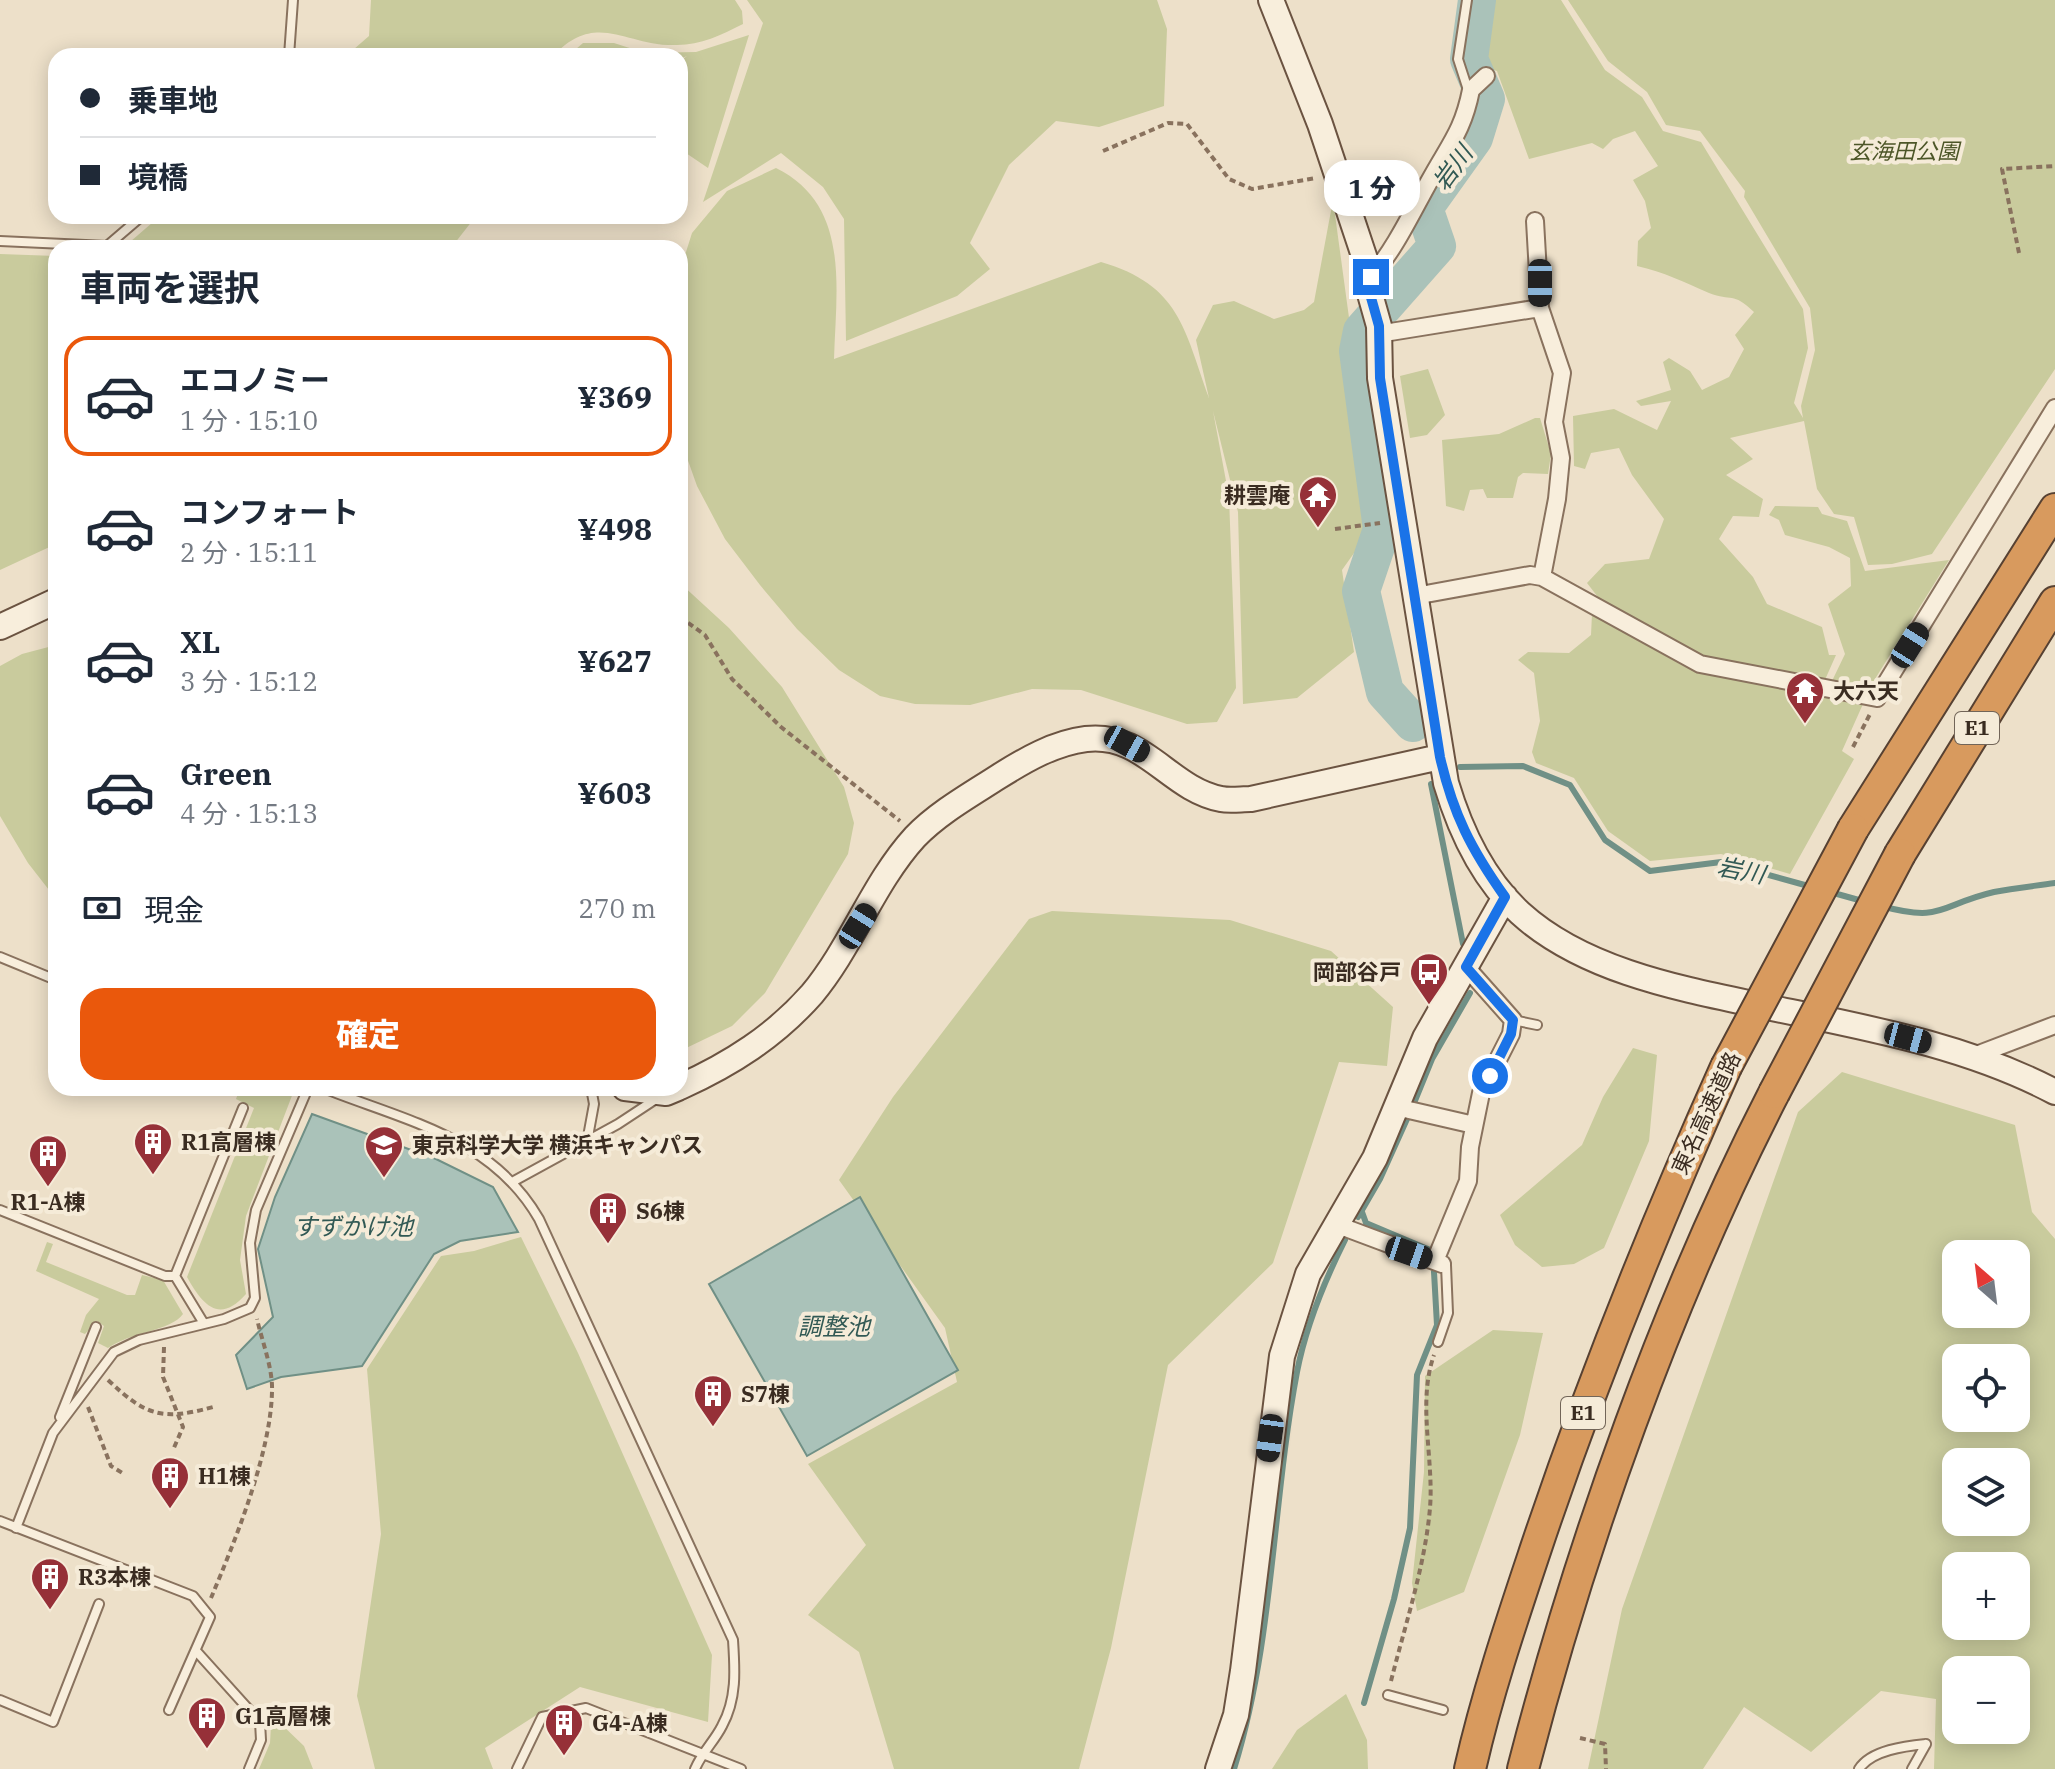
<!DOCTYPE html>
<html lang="ja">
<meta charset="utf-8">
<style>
:root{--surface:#fff;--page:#f2f2f3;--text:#1f2937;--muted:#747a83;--line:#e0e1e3;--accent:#ea580c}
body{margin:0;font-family:"IBM Plex Serif","Noto Sans JP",serif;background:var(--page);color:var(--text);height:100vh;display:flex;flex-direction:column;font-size:30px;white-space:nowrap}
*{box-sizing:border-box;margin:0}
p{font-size:26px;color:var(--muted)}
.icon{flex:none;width:44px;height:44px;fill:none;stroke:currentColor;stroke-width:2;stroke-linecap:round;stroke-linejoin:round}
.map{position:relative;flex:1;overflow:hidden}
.sheet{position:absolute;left:48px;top:240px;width:640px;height:856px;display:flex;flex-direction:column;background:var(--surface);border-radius:24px;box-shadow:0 4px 20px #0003}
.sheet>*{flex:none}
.banner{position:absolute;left:48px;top:48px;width:640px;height:176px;border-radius:24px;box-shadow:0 4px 20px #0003;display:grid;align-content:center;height:176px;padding:0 32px;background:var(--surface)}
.needle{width:52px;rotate:332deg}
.tools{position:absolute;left:1942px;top:1240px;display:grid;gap:16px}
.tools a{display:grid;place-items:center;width:88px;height:88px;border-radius:16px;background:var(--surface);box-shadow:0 4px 20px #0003;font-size:40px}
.end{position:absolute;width:36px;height:36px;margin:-18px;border:10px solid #1a73e8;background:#fff;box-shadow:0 0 0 4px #fff}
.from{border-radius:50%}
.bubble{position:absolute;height:56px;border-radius:24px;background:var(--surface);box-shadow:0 4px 20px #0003;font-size:26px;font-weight:800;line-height:56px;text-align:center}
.car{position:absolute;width:24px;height:48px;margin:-24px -12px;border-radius:10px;box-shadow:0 0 6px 2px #0007;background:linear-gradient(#222 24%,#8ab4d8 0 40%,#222 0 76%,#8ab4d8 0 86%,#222 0)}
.banner b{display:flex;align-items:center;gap:28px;height:76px;font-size:30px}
.banner b+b{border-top:2px solid var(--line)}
.banner i{width:20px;height:20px;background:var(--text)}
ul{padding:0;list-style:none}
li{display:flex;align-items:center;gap:24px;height:120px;margin:0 16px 12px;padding:0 16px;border:4px solid transparent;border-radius:24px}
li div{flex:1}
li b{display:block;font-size:30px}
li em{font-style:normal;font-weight:800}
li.current{border-color:var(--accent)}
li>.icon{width:72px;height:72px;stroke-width:1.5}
h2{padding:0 32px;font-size:36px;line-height:96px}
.pay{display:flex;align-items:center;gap:20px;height:88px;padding:0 32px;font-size:30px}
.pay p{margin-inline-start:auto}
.cta{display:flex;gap:16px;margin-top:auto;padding:16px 32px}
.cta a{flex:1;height:92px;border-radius:24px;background:var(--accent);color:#fff;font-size:32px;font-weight:800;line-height:92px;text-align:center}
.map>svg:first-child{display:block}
</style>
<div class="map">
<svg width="2055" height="1769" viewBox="0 0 2055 1769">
<rect width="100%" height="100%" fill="#ede0c9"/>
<path fill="#c9cb9d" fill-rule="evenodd" d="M371,0H735L742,11L743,24C721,35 701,45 677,45C626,47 597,9 553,56H346L369,36Z
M747,0H1157L1167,29L1164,106L1099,127L1056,121L1009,165L970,243L990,269L957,296L846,341L844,219L823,187L781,153L703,202L763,23Z
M1488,0H1561L1605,70L1642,97L1663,131L1701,142L1803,309L1808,348L1794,403L1803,418L1801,406L1815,350L1810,308L1744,197L1745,191L1700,131L1666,125L1647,92L1608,61L1568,0H2055V369L1932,554L1892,564L1868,565L1854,517L1834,514L1817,489L1804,421L1730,438L1753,459L1726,475L1763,499L1759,517L1733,516L1719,539L1753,577L1767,604L1822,627L1829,655H1836L1824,682L1701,656L1601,601L1587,583L1605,564L1649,559L1664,519L1632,475L1619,448L1591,453L1585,469L1574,466L1573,416L1614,409L1657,430L1671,401L1641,406L1636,401L1671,390L1663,362L1669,358L1690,371L1702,390L1729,377L1744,349L1735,335L1754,312C1732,291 1732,302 1709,293C1684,282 1664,272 1637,266L1638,241L1651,228L1645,201L1633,180L1658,166L1635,131L1613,139L1603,149L1592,143L1529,159L1497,71L1482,66L1478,51Z
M749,35L708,168L680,149V61L687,56L680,59V56H568L583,43H614L645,53L696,52Z
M776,168C851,205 836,289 834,359L1101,262C1180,285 1184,329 1209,398L1196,340L1213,305L1234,301L1274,319L1304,310L1314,302L1333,200L1350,325L1369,532L1342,570L1354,652L1297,698L1243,704L1238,512L1213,411L1229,497L1236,688L1217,722L1187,724L1081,690L1032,689L970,705L915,704L880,696L839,670L797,629L760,585L725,539L697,486L680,438V271L692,233L727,191Z
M160,216H476L451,248H123Z
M0,254L56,256V544L0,570Z
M1428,369L1445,415L1427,435L1410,438L1400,376Z
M1535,418H1540L1551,454L1548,474L1523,473L1518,477L1513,498H1487L1483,489L1470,490L1464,511L1446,506L1442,440L1499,434Z
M1775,506L1818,507L1822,514L1847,521L1865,571L1949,560L1870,687L1832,681L1845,654L1828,604L1851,586L1850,558L1829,547L1785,535L1779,520L1769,515Z
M680,583L729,628L782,687L844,787L854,823L848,854L765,993L732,1026L680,1051Z
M1592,614L1685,667L1863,704L1842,751L1854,759L1790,874L1721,854L1650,861L1608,831L1574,778L1536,763L1532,752L1540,721L1534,673L1518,660L1528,652L1569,653L1591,635Z
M56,645V899L28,863L0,816V666L22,654Z
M1052,911L1230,920L1331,951L1393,1007L1387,1066L1339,1062L1273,1263L1168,1365L1111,1648L1079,1769H894L859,1652L808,1615L866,1545L808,1464L957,1382L945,1328L839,1180L893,1097L1029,919Z
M1633,1048L1657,1055L1649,1141L1604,1248L1574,1264L1542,1267L1515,1245L1500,1215L1582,1145L1603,1097Z
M1842,1072L2015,1125L2032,1212L2055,1239V1769H1934L1936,1699L1881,1691L1811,1752L1744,1707L1703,1769H1588L1622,1609L1798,1112ZM1956,1254H2016V1314H1956ZM1956,1358H2016V1418H1956ZM1956,1462H2016V1522H1956ZM1956,1566H2016V1626H1956ZM1956,1670H2016V1730H1956Z
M240,1088H280L293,1093L246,1216L240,1260L246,1294C219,1325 202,1304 187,1277L254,1108L236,1099Z
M521,1237L578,1353L712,1655L708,1722L580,1687L485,1748L493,1769H375L357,1696L381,1534L367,1369L441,1256L474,1251Z
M47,1242L53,1244L46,1262L127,1295H135L142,1275L163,1280L183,1314C171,1331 130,1332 108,1348L98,1343L104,1326L97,1321L85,1334L80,1332L86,1315L99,1299L36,1271Z
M1493,1330L1543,1333L1520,1435L1464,1592L1417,1611L1412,1583L1424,1472L1425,1376Z
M1346,1694L1367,1740L1368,1769H1272L1297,1730Z
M280,1723L304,1746L313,1769H259L270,1743L271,1725Z"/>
<path fill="#aac2b9" stroke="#709086" stroke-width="2" d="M312,1114L436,1159L493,1187L518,1232L460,1241L434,1254L362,1366L281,1377L247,1389L236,1355L273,1317L258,1249L275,1197Z
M860,1197L958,1370L807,1456L709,1284Z"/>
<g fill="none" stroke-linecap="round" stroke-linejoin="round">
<path stroke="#709086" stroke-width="6" d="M1460,767L1523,766L1570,785L1605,840L1650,871L1721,862L1812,887
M1431,784L1463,944
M1830,892L1866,902
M1881,906C1944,923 1938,905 1994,892C2014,888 2035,886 2055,883
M1414,1103L1432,1059L1470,993
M1362,1212L1366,1223L1430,1250
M1358,1217L1380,1179L1407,1119
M1364,1703L1394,1599L1410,1528L1417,1375L1437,1325L1434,1272
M1234,1769C1274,1640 1272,1503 1297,1372C1306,1325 1324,1282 1345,1240"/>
<path stroke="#aac2b9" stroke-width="38" d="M1413,723L1385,692L1361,591L1382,529L1358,351L1362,331L1437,246L1424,208L1474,138L1486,99L1469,59L1477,0"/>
<g stroke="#89725e" stroke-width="12">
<path id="lane" d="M1467,0L1458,59L1469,93
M289,56L293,0
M0,241L107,246L142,216
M0,957L56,980
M1513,1020L1537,1025
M323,1088C406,1121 492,1137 539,1219L733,1640C735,1670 737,1699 722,1726C714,1742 702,1752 695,1769
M587,1142L594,1104L591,1088
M514,1181L618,1124L659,1097
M0,1210L165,1276H175
M175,1276L243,1108
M175,1276L203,1322
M1438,1342L1448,1313L1446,1265
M60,1417L96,1327
M0,1521L193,1596L210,1617L169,1710
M16,1528L53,1433L114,1352L139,1340L224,1319L250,1308L255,1298L250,1243L256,1210L308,1088
M197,1652L260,1722L261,1740L249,1769
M1388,1695L1443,1710
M0,1700L53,1722L99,1604
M517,1769L542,1717L586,1708L741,1769
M1859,1769C1871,1750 1906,1746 1926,1744
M1912,1769L1926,1744"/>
</g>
<g stroke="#89725e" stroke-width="20">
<path id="street" d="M1535,221L1540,308L1562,373L1554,422L1561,458L1557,499L1542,577
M1371,277C1396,247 1411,214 1430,180C1449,145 1463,131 1471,90L1486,76
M1378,334L1540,308
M1415,596L1530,575L1542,577L1700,664L1877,698L2055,408
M1971,1057L2055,1025
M1396,1107L1474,1125
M1335,1224L1442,1264
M1435,1261L1468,1181L1470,1147L1481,1093L1511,1034L1513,1020L1466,967"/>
</g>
<g stroke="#6b5341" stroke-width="28">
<path id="secondary" d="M1271,0L1320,124L1371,277L1370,294L1379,326L1380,378L1446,783C1460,830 1483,879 1520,913C1586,973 1688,990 1772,1008C1868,1028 1968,1046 2055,1092
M0,627L56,601
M680,1087C731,1064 775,1036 812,994C852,946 873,883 915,837C938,813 970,795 998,777C1025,760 1054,743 1086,739C1144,732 1169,789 1221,799C1230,801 1241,799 1251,799L1440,757
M625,1088L666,1093L678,1088
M1218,1769L1236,1715L1243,1671L1282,1356L1308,1274L1375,1158L1425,1038L1505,897"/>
</g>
<g stroke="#574132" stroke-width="34">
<path id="highway" d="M1853,829L2055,509
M1900,854L2055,602
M1470,1769C1487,1694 1512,1620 1536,1548C1591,1384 1655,1225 1726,1067
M1523,1769C1581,1544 1668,1299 1774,1093"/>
</g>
<path stroke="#89725e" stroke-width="4" stroke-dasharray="6 4" stroke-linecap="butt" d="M1103,151L1168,123L1187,124L1229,179L1252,189L1316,178
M2019,253L2002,169L2055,166
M1335,529L1380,523
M680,617L705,635L732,679L781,727L900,821
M1853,747L1870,714
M164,1347L163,1377L183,1427L173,1450
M108,1380C146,1416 162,1421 213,1407
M88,1407L111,1466L124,1474
M211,1598C235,1541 271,1453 272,1391C273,1369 262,1341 257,1319
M1391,1681C1405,1625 1425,1566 1430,1508C1434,1458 1417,1403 1434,1355
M1580,1738L1605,1744L1606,1769"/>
<use href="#lane" stroke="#f8eedc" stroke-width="8"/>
<use href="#street" stroke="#f8eedc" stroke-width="16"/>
<use href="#secondary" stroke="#f8eedc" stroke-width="24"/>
<use href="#highway" stroke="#d89a5e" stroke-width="30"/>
<g stroke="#574132" stroke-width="34" stroke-linecap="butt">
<path id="highway-bridge" d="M1726,1067L1853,829
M1774,1093L1900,854"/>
</g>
<use href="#highway-bridge" stroke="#d89a5e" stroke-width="30"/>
</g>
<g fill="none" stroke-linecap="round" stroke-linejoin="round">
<path stroke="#1a73e8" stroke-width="10" d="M1371,277L1370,294L1379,326L1380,378L1440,757C1453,814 1471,849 1505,897L1466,967L1513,1020L1511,1034L1490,1076"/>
</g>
<defs>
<g id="temple-pin" transform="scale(2)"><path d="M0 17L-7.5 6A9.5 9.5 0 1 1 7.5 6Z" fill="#963038" stroke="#f5ebd8"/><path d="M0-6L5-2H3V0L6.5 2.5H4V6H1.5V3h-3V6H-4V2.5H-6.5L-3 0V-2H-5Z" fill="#fff"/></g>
<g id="bus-pin" transform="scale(2)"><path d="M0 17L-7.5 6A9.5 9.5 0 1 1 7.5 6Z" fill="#963038" stroke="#f5ebd8"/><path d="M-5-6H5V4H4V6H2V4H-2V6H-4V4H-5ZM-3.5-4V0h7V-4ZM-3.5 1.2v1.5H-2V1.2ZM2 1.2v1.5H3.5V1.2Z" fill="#fff"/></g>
<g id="building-pin" transform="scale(2)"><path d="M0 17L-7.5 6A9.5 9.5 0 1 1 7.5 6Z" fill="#963038" stroke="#f5ebd8"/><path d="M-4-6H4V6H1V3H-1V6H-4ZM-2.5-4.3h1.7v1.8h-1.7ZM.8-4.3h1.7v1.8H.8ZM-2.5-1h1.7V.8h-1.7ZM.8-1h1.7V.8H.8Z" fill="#fff"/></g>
<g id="university-pin" transform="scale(2)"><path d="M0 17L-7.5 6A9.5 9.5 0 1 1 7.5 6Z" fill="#963038" stroke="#f5ebd8"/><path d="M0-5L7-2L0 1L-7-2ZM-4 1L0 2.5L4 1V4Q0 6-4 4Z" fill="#fff"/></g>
</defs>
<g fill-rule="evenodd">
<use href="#temple-pin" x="1318" y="495"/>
<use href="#temple-pin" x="1805" y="691"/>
<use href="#bus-pin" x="1429" y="972"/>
<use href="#building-pin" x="153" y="1142"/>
<use href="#university-pin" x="384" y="1145"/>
<use href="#building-pin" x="48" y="1154"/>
<use href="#building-pin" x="608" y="1211"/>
<use href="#building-pin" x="713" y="1394"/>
<use href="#building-pin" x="170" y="1476"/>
<use href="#building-pin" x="50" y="1577"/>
<use href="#building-pin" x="207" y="1716"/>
<use href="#building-pin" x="564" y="1723"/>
</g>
<g text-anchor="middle" stroke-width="8" stroke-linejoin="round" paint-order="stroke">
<g fill="#f5ebd8" stroke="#726558" stroke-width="2">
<rect x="1955" y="712" width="44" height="32" rx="6"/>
<rect x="1561" y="1397" width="44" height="32" rx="6"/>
</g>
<g font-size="20" font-weight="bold" fill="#3a2c21">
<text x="1977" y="735">E1</text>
<text x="1583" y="1420">E1</text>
</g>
<g font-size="22" font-style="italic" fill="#4d5628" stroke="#f5ebd8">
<text x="1904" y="159">玄海田公園</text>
</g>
<g font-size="22" font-weight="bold" fill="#3a2c21" stroke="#f5ebd8" text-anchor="start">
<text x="1290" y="503" text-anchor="end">耕雲庵</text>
<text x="1833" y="699">大六天</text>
<text x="1401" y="980" text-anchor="end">岡部谷戸</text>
<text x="181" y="1150">R1高層棟</text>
<text x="412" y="1153">東京科学大学 横浜キャンパス</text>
<text x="48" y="1210" text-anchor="middle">R1-A棟</text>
<text x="636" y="1219">S6棟</text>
<text x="741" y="1402">S7棟</text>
<text x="198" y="1484">H1棟</text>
<text x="78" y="1585">R3本棟</text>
<text x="235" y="1724">G1高層棟</text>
<text x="592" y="1731">G4-A棟</text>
</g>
<g font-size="22" fill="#3a2c21" stroke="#f5ebd8">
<text transform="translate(1706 1113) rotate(-65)" y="8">東名高速道路</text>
</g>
<g font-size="24" font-style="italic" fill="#315954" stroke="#f5ebd8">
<text transform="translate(1453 168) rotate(-54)" y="8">岩川</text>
<text transform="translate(1741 871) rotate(11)" y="8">岩川</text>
<text x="353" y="1235">すずかけ池</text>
<text x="834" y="1335">調整池</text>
</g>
</g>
</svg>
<div class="tools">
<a><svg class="needle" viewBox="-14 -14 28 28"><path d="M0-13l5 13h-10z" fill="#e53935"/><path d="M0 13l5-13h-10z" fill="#747a83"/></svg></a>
<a><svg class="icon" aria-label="locate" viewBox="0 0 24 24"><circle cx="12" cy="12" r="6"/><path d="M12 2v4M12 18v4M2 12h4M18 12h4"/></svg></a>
<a><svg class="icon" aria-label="layers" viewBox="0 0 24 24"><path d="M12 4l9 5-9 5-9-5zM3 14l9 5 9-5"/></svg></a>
<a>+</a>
<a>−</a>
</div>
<i class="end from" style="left:1490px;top:1076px"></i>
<i class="end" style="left:1371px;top:277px"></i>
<div class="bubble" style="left:1324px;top:160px;width:96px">1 分</div>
<i class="car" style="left:1540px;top:283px;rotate:180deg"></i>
<i class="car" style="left:1910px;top:645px;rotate:32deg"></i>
<i class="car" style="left:1127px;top:744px;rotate:119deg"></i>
<i class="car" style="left:858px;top:926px;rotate:32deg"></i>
<i class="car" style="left:1908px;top:1038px;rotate:105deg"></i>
<i class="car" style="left:1409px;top:1253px;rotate:109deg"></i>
<i class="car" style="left:1270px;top:1438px;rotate:188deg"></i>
<div class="banner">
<b><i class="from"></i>乗車地</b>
<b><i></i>境橋</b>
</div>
<section class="sheet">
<h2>車両を選択</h2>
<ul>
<li class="current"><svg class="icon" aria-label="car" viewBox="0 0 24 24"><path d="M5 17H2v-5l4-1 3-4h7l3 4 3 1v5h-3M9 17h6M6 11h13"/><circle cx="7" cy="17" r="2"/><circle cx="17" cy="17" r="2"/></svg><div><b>エコノミー</b><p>1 分 · 15:10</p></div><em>¥369</em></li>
<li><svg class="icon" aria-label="car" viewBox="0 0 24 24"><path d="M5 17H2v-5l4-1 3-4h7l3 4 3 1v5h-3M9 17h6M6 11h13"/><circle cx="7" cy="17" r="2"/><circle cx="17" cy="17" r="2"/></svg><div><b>コンフォート</b><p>2 分 · 15:11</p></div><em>¥498</em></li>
<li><svg class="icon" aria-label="car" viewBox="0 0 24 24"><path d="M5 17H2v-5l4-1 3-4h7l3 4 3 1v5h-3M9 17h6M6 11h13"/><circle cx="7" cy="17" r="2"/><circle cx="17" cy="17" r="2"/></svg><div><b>XL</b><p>3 分 · 15:12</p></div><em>¥627</em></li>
<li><svg class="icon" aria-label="car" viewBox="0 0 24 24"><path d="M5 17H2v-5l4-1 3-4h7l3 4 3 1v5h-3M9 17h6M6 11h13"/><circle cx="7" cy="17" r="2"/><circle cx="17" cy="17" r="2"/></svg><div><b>Green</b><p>4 分 · 15:13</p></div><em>¥603</em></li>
</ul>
<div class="pay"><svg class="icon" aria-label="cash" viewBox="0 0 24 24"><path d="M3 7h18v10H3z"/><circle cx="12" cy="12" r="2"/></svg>現金<p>270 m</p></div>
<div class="cta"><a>確定</a></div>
</section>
</div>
